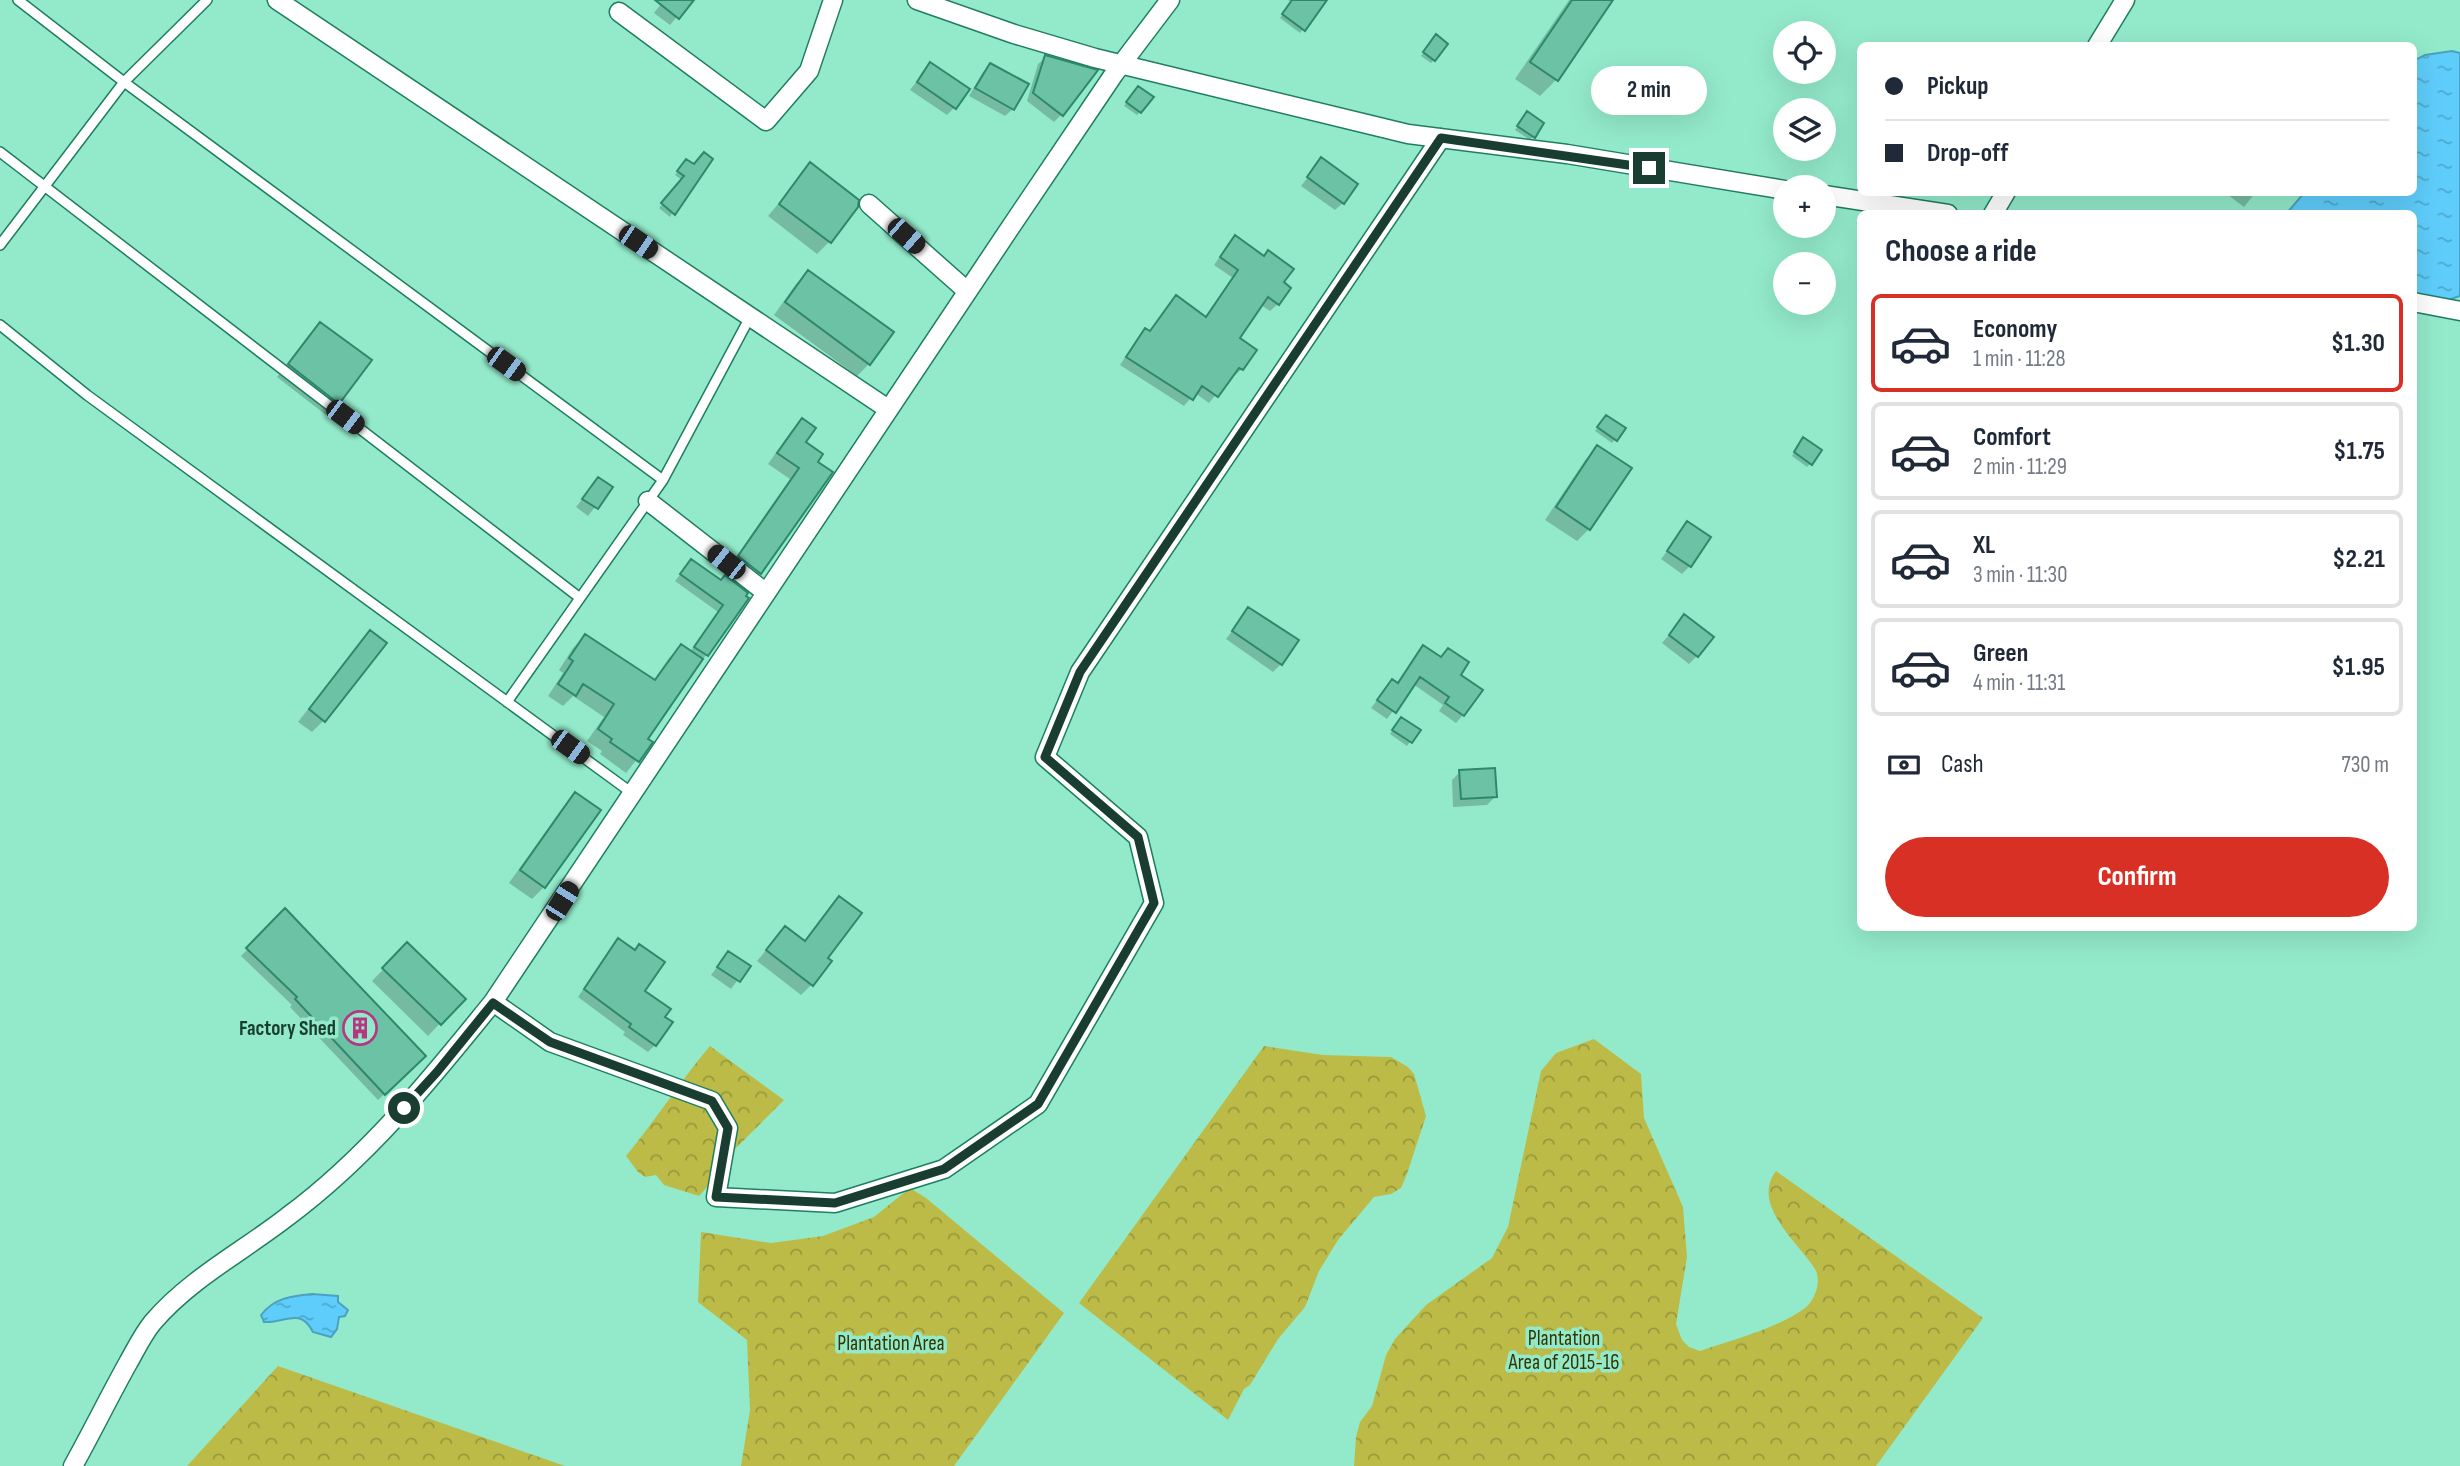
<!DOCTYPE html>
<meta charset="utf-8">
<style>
:root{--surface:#fff;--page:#f2f2f3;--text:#1f2937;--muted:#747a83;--line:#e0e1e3;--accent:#d93025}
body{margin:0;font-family:"Sofia Sans Condensed",sans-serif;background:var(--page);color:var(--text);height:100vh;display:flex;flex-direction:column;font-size:26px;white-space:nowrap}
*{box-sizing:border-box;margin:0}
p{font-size:23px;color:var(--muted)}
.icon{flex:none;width:38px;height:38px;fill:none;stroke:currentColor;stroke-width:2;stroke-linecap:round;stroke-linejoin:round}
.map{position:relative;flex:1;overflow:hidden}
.sheet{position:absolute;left:1857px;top:210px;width:560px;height:721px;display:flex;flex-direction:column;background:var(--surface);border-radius:10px;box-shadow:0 7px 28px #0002}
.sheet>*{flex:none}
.guide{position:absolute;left:1857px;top:42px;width:560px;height:154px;border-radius:10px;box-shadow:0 7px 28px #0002;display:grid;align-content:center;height:154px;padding:0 28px;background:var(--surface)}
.buttons{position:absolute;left:1773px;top:21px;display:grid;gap:14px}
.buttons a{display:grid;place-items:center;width:63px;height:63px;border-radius:50%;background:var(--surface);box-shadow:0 7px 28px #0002;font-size:35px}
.end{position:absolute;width:32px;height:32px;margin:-16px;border:9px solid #193d31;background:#fff;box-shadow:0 0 0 4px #fff}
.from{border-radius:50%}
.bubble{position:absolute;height:49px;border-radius:24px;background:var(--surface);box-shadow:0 7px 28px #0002;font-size:23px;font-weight:700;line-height:49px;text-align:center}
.car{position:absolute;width:21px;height:42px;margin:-21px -10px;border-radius:9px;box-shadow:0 0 5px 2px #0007;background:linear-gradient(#222 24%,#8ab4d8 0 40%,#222 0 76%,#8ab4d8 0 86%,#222 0)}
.guide b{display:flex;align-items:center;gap:24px;height:66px;font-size:26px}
.guide b+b{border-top:2px solid var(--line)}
.guide i{width:18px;height:18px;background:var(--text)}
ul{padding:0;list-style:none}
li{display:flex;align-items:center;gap:21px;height:98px;margin:0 14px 10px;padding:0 14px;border:4px solid var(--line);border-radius:10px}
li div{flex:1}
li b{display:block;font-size:26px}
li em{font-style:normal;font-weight:700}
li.active{border-color:var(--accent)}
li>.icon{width:63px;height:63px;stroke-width:1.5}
h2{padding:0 28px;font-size:32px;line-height:84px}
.pay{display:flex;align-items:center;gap:18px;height:77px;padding:0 28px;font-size:26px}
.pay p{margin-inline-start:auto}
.cta{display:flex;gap:14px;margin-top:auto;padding:14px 28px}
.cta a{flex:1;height:80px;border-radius:42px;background:var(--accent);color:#fff;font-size:28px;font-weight:700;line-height:80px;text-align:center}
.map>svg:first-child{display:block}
</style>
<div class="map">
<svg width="2460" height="1466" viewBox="0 0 2460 1466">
<defs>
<pattern id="forest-crowns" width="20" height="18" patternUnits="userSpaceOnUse" patternTransform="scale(1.75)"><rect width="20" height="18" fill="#bcbb48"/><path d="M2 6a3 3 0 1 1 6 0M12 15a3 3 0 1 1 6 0" fill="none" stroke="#98993d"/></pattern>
<pattern id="water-ripples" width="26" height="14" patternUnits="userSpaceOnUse" patternTransform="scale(1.75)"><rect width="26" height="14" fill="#5fcdfb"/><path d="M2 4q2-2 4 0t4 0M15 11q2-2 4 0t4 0" fill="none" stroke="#4ea8cc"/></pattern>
</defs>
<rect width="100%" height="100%" fill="#93eaca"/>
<path fill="url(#forest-crowns)" d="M1594,1039L1641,1074L1644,1118L1683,1207L1687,1257L1676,1324L1682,1340L1689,1347L1700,1351C1730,1341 1781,1327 1805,1308C1815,1300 1822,1281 1815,1269C1799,1243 1750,1205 1776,1171L1983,1318L1876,1466H1354L1356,1437L1360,1422L1372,1406L1386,1355L1395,1339L1426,1305L1492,1258L1508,1227L1541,1071L1556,1053Z
M710,1046L784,1100L727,1157L715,1178L699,1196L664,1185L656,1175L645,1177L638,1172L626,1156C656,1120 680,1081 710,1046Z
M1264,1046L1323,1055L1391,1057L1408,1067L1414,1074L1426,1116L1407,1174L1401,1188L1391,1194L1374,1197L1338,1240L1319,1271L1305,1307L1278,1339L1250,1385L1244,1389L1228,1420L1079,1303Z
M910,1188L926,1198L1064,1313L954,1466H741L750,1410L747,1340L698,1302L701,1232L771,1243L823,1236L874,1217Z
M278,1366L565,1466H187Z"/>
<path fill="url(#water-ripples)" stroke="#4aa2be" stroke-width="2" d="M2452,51L2460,53V296L2448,300L2413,293V214H2286L2304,193L2413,192V61L2425,55Z
M312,1294L338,1296V1302L348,1310L345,1316L339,1317L337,1329L331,1337L313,1332C300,1306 284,1324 264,1322L261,1315C274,1298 291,1296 312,1294Z"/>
<path fill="#0003" d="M664,0H691L670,25L654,13Z
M1288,0H1325L1300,33L1280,18L1291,2Z
M1569,0H1611L1556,80L1540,96L1515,79Z
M1433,40L1434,60L1431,63L1421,56Z
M1046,57L1062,114L1054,122L1027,101L1038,64Z
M930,64L955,107L947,115L910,90Z
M990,65L1013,109L1005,116L969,96L983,72Z
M1135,91L1140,112L1137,115L1124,106Z
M1524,117L1533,136L1530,140L1515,130Z
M1322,159L1343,203L1335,210L1301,186Z
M683,164L694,166L670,217L659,208L682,180L675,175Z
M811,165L829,242L817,254L768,216Z
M2224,192H2256L2244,207Z
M1228,245L1281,283L1278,304L1270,311L1261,305L1238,338L1242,369L1234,376L1232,375L1209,403L1195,393L1184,406L1120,365L1138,338L1145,331L1149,333L1176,298L1204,318L1233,278L1214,265Z
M808,272L869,364L857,376L774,315L796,284Z
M320,324L338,403L326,415L277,377L308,336Z
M802,420L804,442L815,462L831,473L760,573L749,584L729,567L790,479L768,464L792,430Z
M1603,420L1623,429L1612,443L1595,431Z
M1800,443L1811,463L1807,467L1792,456Z
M1598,447L1589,529L1577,541L1545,520L1586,459Z
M598,479L610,488L588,516L576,507Z
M1688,524L1690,566L1682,574L1661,559Z
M691,561L747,598L645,740L650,743L626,773L600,754L602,751L587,741L604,717L573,696L563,706L548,696L563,673L559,670L573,648L585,636L653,681L669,658L681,646L690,652L718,612L675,581Z
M1249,609L1281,664L1273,672L1226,639Z
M1685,616L1697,656L1689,664L1662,643Z
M370,632L324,720L312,732L298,722L358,645Z
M1423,647L1440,658L1448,650L1458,675L1463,715L1456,723L1439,711L1443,705L1413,684L1387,719L1371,708L1392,681L1396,684Z
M1397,723L1418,731L1407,746L1390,734Z
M1460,772L1495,797L1487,805L1453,807L1452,780Z
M575,794L544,887L532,899L509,883L563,807Z
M830,909L825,958L811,985L801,995L757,961L785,928L804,942Z
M285,911L424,1056L378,1100L290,1007L292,1005L241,956Z
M618,941L642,991L663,1017L655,1045L648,1052L623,1035L625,1032L578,997L611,948Z
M407,945L463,999L428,1036L372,981Z
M728,953L748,966L731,989L711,975Z"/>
<path fill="#6cc2a4" stroke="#2e886c" stroke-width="2" d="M655,0H694L679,19Z
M1292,0H1327L1305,31L1282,14Z
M1572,0H1613L1558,81L1530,62Z
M1436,34L1448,44L1435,61L1423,52Z
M1045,55L1098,70L1063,116L1033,93Z
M930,62L970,89L956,109L917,82Z
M990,63L1029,84L1014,110L975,88Z
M1138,86L1154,97L1141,113L1126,102Z
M1527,111L1544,123L1535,138L1517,126Z
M704,152L713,159L675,215L661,203L684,176L677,171L686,159L694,164Z
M1321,157L1358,184L1344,204L1307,177Z
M810,162L859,200L858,207L831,243L779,204Z
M1235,235L1264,256L1268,250L1294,269L1284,282L1291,288L1279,305L1268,297L1240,338L1257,350L1243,370L1239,368L1218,397L1202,386L1193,400L1126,357L1145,328L1150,331L1176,295L1206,317L1238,270L1220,257Z
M808,270L894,332L870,365L785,302Z
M320,322L372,360L339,404L288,364Z
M1606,415L1626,428L1617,441L1597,427Z
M802,418L816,428L806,442L823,454L818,462L833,472L761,574L738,556L799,468L777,453Z
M1803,437L1822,450L1812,465L1794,452Z
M1597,445L1632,468L1590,530L1556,507Z
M598,477L613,487L598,509L582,499Z
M1687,521L1711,537L1691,567L1667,551Z
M691,559L721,580L725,575L748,593L746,596L749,598L708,656L694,647L723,605L680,574Z
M1248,607L1299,640L1282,665L1232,631Z
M1684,614L1714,637L1698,657L1669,635Z
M370,630L387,643L325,722L309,709Z
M585,634L655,680L681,644L703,659L648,739L653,742L639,762L610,742L612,739L598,729L614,704L583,684L576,696L558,684L573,661L569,658Z
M1423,645L1441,657L1448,648L1469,662L1461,675L1483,690L1464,716L1445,703L1449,697L1420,677L1396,713L1377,700L1392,679L1398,683Z
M1401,717L1421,730L1412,743L1392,730Z
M1495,768L1497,797L1461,799L1459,770Z
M575,792L601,810L545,888L520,870Z
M839,896L862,913L828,958L832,961L813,986L766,950L785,926L805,941Z
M285,908L426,1056L385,1095L295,999L297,997L246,948Z
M618,938L635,950L639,944L665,962L645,991L671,1009L665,1017L673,1022L656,1046L629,1027L631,1024L584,989Z
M407,942L466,999L441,1025L382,968Z
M728,951L751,966L740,982L717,967Z"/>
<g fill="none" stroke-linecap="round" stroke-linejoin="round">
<g stroke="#1f7d62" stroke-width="12">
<path id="service" d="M18,0L124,82L663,480
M0,152L580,598
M0,245L124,82L207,0
M0,325L87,395L632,793
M507,702L663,480L750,317"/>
</g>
<g stroke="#1f7d62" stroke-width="21">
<path id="minor" d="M277,0L888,409
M917,0L1014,34L1095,58L1408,134L1567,154L1785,190
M619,12L766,121L809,71L833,0
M2097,46L2125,0
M1824,195L1948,214
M869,204L967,291
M1993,214L2006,192
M2413,302L2460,311
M648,501L765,592
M493,1002L550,1042L712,1101L728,1128L716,1197L835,1203L944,1169L1038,1104L1154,903L1138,837L1045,757L1080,672L1441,138
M73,1466C92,1432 109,1397 128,1363C136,1349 143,1334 153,1322C191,1278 242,1252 287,1217C367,1158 431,1079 493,1002L1008,231L1114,74L1170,0"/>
</g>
<use href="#service" stroke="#fff" stroke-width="9"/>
<use href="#minor" stroke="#fff" stroke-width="18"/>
</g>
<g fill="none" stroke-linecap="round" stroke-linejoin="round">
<path stroke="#193d31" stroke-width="9" d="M404,1108L437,1072L493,1003L550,1042L712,1101L728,1128L716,1197L835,1203L944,1169L1038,1104L1154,903L1138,837L1045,757L1080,672L1441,138L1649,168"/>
</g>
<defs>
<g id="building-ring" transform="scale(1.75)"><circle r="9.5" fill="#93eaca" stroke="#b73682" stroke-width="1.5"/><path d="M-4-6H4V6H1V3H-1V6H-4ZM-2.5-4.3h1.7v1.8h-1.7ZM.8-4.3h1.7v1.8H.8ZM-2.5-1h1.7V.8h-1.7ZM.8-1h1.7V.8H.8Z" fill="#b73682"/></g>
</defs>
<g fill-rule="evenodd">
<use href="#building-ring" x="360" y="1028"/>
</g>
<g text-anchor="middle" stroke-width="7" stroke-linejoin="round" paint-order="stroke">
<g font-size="21" font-weight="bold" fill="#193d31" stroke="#93eaca" text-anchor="end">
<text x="336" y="1035">Factory Shed</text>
</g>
<g font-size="21" fill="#363500" stroke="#93eaca">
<text x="1564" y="1345">Plantation<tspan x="1564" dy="24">Area of 2015-16</tspan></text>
<text x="891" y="1350">Plantation Area</text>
</g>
</g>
</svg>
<div class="buttons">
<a><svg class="icon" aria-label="locate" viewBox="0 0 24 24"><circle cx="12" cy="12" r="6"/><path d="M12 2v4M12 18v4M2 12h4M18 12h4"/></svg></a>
<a><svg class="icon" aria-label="layers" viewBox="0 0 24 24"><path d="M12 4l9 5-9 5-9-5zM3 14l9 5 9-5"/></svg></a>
<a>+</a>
<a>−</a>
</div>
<i class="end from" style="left:404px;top:1108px"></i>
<i class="end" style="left:1649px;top:168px"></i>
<div class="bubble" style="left:1591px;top:66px;width:116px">2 min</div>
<i class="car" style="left:906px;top:236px;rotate:131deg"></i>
<i class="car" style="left:638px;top:242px;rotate:124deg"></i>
<i class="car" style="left:506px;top:364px;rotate:126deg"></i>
<i class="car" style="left:345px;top:417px;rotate:127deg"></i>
<i class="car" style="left:726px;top:562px;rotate:308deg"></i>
<i class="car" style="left:570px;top:747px;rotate:126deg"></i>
<i class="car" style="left:562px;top:901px;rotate:32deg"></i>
<div class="guide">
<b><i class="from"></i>Pickup</b>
<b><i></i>Drop-off</b>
</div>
<section class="sheet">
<h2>Choose a ride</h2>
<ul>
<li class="active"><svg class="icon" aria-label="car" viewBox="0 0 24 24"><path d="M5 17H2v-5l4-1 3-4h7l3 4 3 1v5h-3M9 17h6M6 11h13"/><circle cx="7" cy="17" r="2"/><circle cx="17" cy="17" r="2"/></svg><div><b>Economy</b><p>1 min · 11:28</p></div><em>$1.30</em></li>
<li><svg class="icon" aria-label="car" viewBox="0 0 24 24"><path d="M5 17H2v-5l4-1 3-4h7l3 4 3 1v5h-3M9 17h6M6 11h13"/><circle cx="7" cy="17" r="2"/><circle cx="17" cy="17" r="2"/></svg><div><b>Comfort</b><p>2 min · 11:29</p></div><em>$1.75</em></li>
<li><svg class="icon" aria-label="car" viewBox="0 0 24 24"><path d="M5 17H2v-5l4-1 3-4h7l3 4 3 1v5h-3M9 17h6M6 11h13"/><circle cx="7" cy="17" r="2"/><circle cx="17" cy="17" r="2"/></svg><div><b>XL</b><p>3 min · 11:30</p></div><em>$2.21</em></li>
<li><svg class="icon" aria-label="car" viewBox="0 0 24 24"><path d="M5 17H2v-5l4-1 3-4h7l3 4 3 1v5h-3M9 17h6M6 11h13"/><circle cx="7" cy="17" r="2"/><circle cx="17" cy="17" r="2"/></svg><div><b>Green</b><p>4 min · 11:31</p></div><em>$1.95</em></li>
</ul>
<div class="pay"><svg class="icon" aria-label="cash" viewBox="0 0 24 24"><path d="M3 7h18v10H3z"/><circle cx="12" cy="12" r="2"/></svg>Cash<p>730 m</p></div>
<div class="cta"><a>Confirm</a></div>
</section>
</div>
